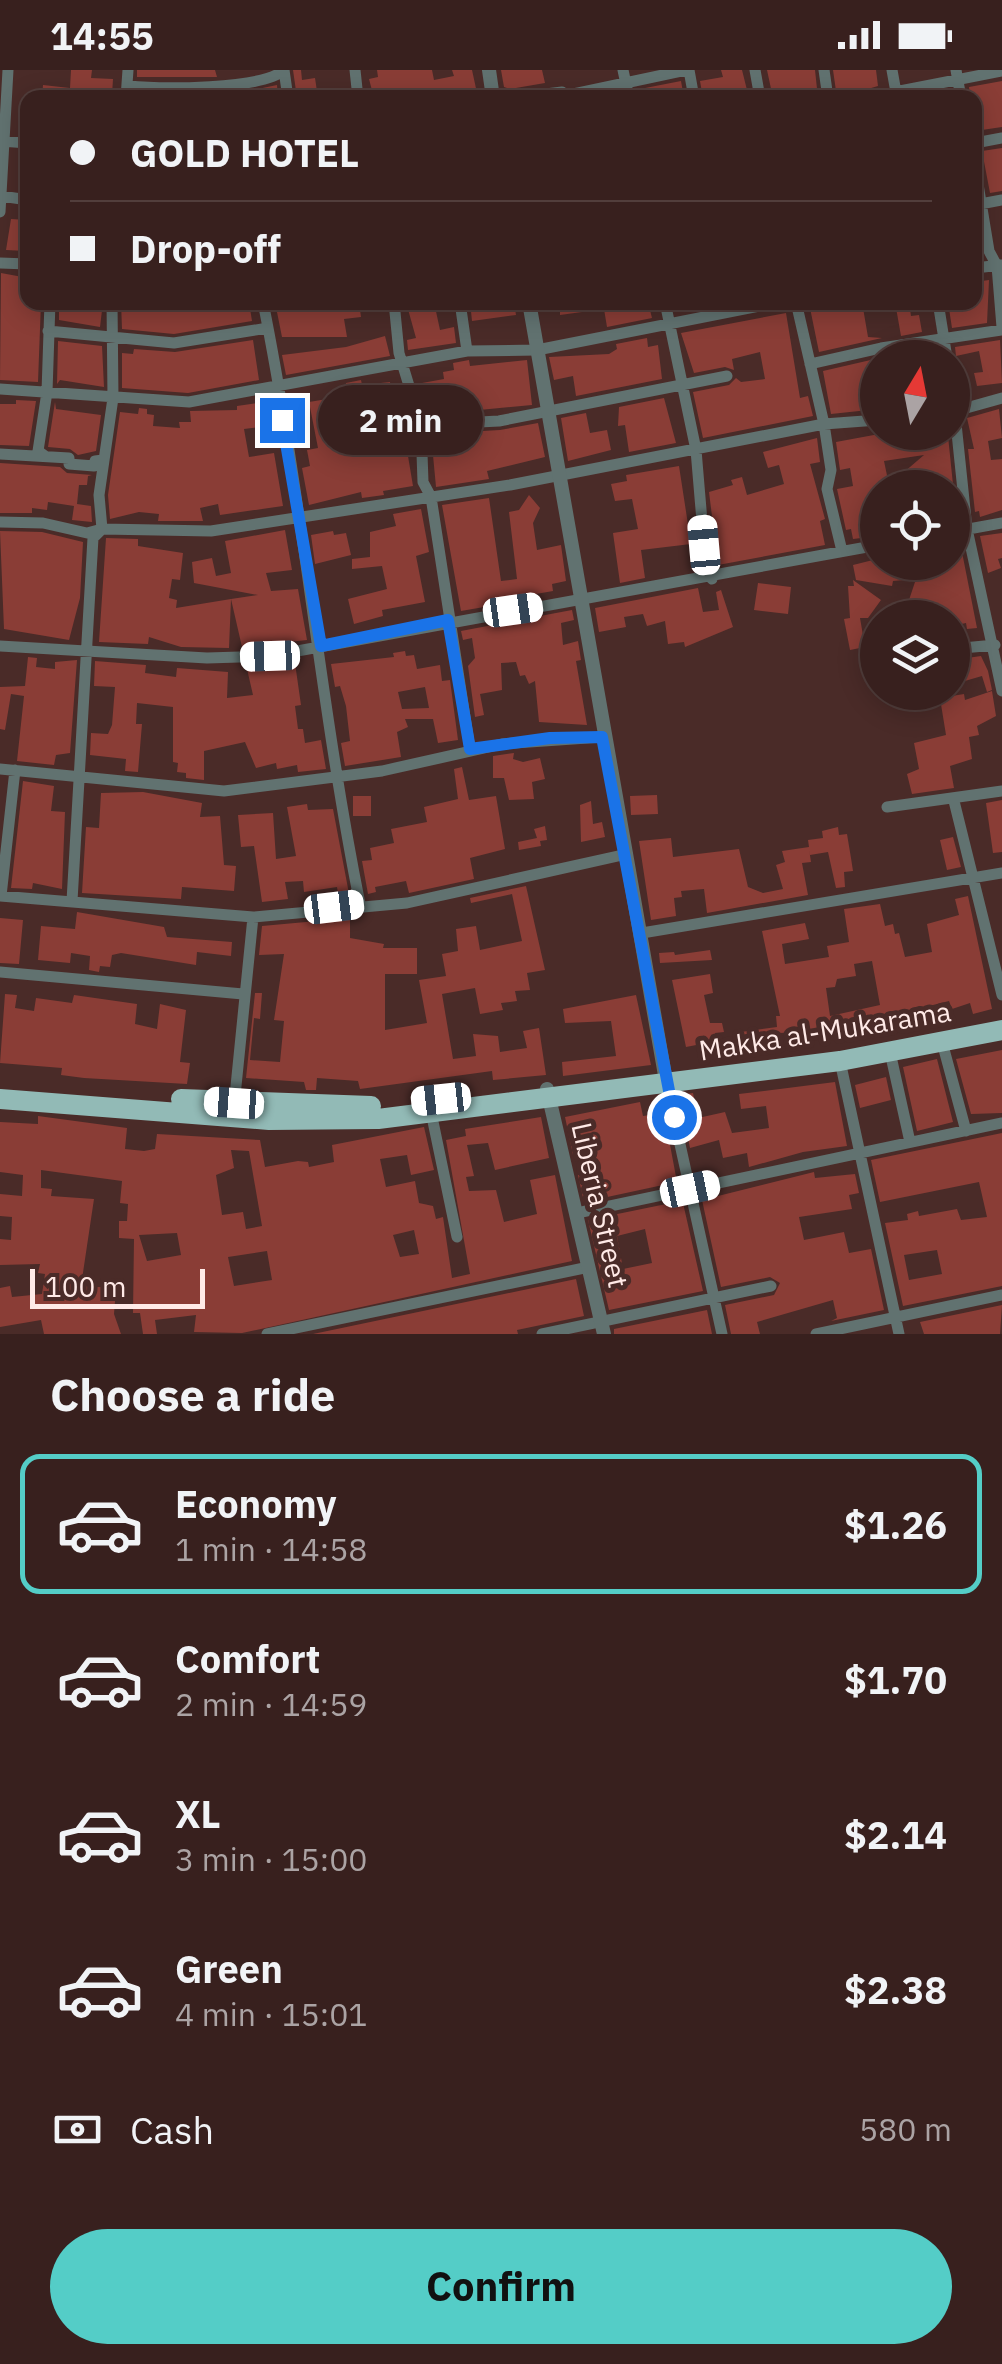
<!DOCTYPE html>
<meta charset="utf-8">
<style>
:root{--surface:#38201e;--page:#3f2827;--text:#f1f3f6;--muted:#aba3a4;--line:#523e3c;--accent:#54cdc7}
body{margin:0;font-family:"IBM Plex Sans",sans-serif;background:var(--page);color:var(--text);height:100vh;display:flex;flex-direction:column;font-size:38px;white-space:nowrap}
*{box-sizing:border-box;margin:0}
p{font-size:32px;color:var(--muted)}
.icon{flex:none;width:55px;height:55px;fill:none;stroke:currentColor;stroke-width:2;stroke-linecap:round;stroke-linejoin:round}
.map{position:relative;height:1264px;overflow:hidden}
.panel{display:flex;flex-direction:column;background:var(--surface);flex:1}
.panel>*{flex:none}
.guide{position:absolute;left:20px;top:20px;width:962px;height:220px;border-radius:20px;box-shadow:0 5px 25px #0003,0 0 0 2px var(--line);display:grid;align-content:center;height:220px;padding:0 50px;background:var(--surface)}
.needle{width:65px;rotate:10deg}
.controls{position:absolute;left:860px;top:270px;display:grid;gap:20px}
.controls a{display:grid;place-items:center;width:110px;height:110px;border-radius:50%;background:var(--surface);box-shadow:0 5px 25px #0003,0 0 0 2px var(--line);font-size:50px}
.scale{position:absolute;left:30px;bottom:25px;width:175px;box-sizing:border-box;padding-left:10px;border:5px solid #ffeae7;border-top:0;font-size:28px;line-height:35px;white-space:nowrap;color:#ffeae7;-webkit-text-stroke:8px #4a2b28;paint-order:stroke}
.end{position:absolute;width:45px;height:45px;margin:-22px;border:12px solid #1a73e8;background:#fff;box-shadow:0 0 0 5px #fff}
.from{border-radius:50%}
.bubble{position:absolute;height:70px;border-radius:35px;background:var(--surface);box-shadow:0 5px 25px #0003,0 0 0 2px var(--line);font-size:32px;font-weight:700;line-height:70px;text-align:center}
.car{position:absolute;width:30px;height:60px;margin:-30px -15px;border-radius:12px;box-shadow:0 0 8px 2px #0007;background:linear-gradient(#fff 24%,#345 0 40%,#fff 0 76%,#345 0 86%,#fff 0)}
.guide b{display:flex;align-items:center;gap:35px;height:95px;font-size:38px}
.guide b+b{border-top:2px solid var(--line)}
.guide i{width:25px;height:25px;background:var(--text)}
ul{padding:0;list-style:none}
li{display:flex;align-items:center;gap:30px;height:140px;margin:0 20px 15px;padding:0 30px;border:5px solid transparent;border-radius:20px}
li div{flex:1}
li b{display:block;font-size:38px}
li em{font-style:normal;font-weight:700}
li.active{border-color:var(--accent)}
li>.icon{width:90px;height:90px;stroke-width:1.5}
h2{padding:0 50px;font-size:45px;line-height:120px}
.pay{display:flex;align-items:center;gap:25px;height:110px;padding:0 50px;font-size:38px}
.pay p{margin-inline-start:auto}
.primary-button{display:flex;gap:20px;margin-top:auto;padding:20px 50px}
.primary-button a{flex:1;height:115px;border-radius:60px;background:var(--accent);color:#111;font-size:40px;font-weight:700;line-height:115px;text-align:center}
.status{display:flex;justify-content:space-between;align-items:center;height:70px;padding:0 50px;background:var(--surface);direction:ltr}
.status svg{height:28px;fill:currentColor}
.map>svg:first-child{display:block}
</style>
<div class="status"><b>14:55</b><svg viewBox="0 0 49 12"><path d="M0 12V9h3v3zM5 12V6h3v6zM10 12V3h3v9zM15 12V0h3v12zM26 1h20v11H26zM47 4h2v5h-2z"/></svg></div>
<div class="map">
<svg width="1002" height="1264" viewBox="0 0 1002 1264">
<rect width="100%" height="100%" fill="#4a2b28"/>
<path fill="#8a3d36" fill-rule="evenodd" d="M71,0H92L91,8L113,9L112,25L42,28L43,15L70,18Z
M137,0H215L217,7H137Z
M293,0H301L302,10L315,8L318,28H297Z
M377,0H432L434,10L454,6L452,0H472L477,23L374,28L369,9L378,7Z
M501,0H542L545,13L510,19L504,17Z
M721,0H742L749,28H703L700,11L723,7Z
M767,0H815L818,28H773Z
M833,0H876L878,16L837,28Z
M681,11L684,28H642L640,19Z
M1002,11V57L975,61V28H970L969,17Z
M277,15L278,28H135L234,24Z
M1002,78V121L990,123L982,81Z
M11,149L28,150L26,181L6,180Z
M1,203L28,208V232H41L38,312L0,310Z
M989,210L987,253L952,258L948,232H975V212Z
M59,232H103L100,257L59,250Z
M121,232H249L252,251L174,264L122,259Z
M275,232H359L361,247L344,249L347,267H282Z
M406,232H434L440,260L454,257L456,273L408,280L407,270L416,268Z
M470,232H514L516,245L472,251Z
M560,232H640L641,238L649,236L652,248L607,257L604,239L560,245Z
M837,232H862L868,267L882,268L819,282L810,238Z
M895,232H909L911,246L919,245L922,262L901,266Z
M786,243L800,328L808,326L813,346L703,368L693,322L729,315L736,308L741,312L765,309L760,282L732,289L734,300L725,297L694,303L681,263Z
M385,266L390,286L286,305L282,285L346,277Z
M647,268L648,277L658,275L662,309L576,326L573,306L554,310L549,287L609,284L617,279L616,274Z
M253,270L259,310L188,323L122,318V283L133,284L134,279L175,282Z
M1000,270L1002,313L977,316L974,303L983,302L979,281L956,286L955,277Z
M58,271L102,276L104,317L60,310L57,314Z
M875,289L878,339L831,344L823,301Z
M469,290L470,296L527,290L532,335L428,345L422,313L444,309L443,302L454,300L453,293Z
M361,310L362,315L390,312L396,351L402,350L413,416L383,421L384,425L362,428L361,422L309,435L302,398L310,396L307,380L318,378L309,332L345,326L346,313Z
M664,328L676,373L629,382L625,355L618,356L619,337Z
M16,330L36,331L29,376L0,375V334H16Z
M271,331L272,341L265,342L267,356L244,359L249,387L274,383L283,436L220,445L218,434L200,438L203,451H158L159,444L139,442L110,449L108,425L120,342L138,344L139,338L147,339V344L154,345L153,356L180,358L179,352H191L190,341L237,340V336Z
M55,332L56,339L101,345L96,381L78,385L70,379L48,377Z
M999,339L1002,368L988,371L991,390L1002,389V440L980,447L979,441L975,442L968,379H974L967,348Z
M586,343L590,363L607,360L611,380L568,391L561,348Z
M538,353L545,387L487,401L489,409L436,417L431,364L500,360Z
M890,362L948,366L955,434L952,418H878V466L853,469L851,459L846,460L837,419L853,416L850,398L840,400L836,372ZM924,385L889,415L884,391Z
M817,368L820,392L810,394L825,449L820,451L825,475L718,495L709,422L733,415L731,410L742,407L747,425L784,414L779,395L768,398L763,382Z
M0,393L60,397L67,403L92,405L88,406L87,415H79L77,434L91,436L92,452L72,450L74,436L48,432L47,440L32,438V443H0Z
M679,396L691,474L641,480L645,508L620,513L613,463L638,459L632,429L615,431L611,414L627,411L626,405Z
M529,425L540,438L533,453L537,480L561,475L566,511L552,514L553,521L536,524L537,528L461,541L442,435L489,428L501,511L517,509L509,442L519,440Z
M421,439L429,482L416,486L425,532L382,540L383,546L354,554L348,529L387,519L382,496L352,499V489L370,487V462L396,456L393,444Z
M285,460L292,500L266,503L271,521L298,519L307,570L242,577L231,529L258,525L194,513L192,492L212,488L216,506L231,503L225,471Z
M0,461L42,462L83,472L80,528L69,570L4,559Z
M333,461L334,465L346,463L351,485L315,494L311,465Z
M1002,463V488L998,489L1001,498L988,503L980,466Z
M106,468L138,469V476L183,483L180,510L172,509L169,528L177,530L176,538L231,529L229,578L181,577L149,567L148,574L99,572Z
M960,472L977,558L967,559L966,553L952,556V548H876L907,536L916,509L893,511L892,516L856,510L853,495L877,489L881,499L904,492H954L952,473Z
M853,510L881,530L868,548H860L865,577L850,580L844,549L850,548L848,516H854Z
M758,513L791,517L788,544L754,540Z
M698,518L703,542L719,540L716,522L721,520L733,557L685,577L684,572L668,574L665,551L647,556L643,544L624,547L626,557L599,562L595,538Z
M572,540L574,550L561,553L563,575L578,571L581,590L576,591L587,655L539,652L535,611L529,614L525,605L520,606L516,592L501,593L502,620L480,624L484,645L475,647L468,596L475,588L472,568L463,570L461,561Z
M872,567L878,576V598L867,599L864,570Z
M405,581L406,586L414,585L417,599L440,595L442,611L450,610L458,670L438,673L433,649H405L408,657L397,662L401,687L345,696L341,673L350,671L346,636L340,616L335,617L331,594L394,587L393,583ZM425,617L429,638L402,639L398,622Z
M981,586L988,601L992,620L987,622L982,606L958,613L955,602L963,600L960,589Z
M28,587L37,588L36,597L55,599V592L77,590L70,683L56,685L54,695L17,691L24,626L11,624L5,660L0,659V617L25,616Z
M95,591L146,595L145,603L176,607L177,598L228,602L227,628L253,625L247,599L295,593L301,635L295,636L298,659H303L305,673L321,670L326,699L298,702L297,695L277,699L276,693L256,698L245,672L204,681V710L186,708V703L177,702L178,693L173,692V637L137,633L136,654H142L138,702L125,701L126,689L90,685L91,663L108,664L112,655L115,617L94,616Z
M992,621L996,646L977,656L979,665L969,667L972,689L950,696L954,718L912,724L907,704L919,699L914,673L946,665L940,628L964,624L965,630Z
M514,683L513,689L523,692L540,688L545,709L532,712L534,729L509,730L504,708H493V686Z
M462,697L469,730L496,726L505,779L470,788L474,809L409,823L406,811L375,817L376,822L368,824L362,791L372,790L370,778L394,773L391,759L427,752L424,737L458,729L454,699Z
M23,711L54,716L51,741L65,742L62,819L33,813L32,819L11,818Z
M143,722L202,733L200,747L220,746L224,795L236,796L234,821L182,817L181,829L82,823L86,757L99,758L101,723Z
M657,725L658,744L631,745L630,726Z
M353,726H371V746H353Z
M1002,730V782L993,783L986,733Z
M591,731L593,754L602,752L605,767L581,772L580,735Z
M307,734L308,740L333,739L350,829L339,830L337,817L304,822L303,811L285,812L288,829L262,832L254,776L241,777L238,745L273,743L276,789L296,786L287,737Z
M545,756L547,770L540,771L541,776L519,780L518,772L537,768L534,759Z
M838,757L839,765L847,764L851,788L853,801L844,802L845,817L836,818L828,782L810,785L809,779L811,792L802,793L808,825L707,843L704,819L681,821L682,827L674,828L676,846L651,850L639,771L671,768L673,787L739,779L748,817L763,823L783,819L776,795L785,792L782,781L809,777L808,770L823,768L822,761Z
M953,767L961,797L947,800L940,770Z
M526,816L545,900L527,903L530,920L515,921L517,931L501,933L503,940L480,944L475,918L442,924L453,989L476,986L473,964L498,966L500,982L527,978L523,961L539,958L546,1005L493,1010L492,1001L360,1019L358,1011L317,1008L316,1020H306L304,1012L246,1008L255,923H262L260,949L254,948L250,990L280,992L284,951L274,950L284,884L259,885L262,856L350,848V868L384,874L383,878H417V904H385V960L427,953L419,910L446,906L442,884L458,881L456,859L476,856L480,880L522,871L512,824L471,833L470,828Z
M968,826L992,939L973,944L970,933L952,939L949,931L929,936V941L840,960L780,963L781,974L736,980L734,963L777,957L776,946H780L762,861L805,853L809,869L782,874L785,894L829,887L827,876L849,872L844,839L880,834L885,856L893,854L895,864L899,863L905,887L932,882L927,854L959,845L955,829ZM872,891L880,935L830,946L826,918L835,917L837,909L856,906L854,894Z
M77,842L164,857L167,867L232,872L231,886L197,882L196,895L121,883L112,885L110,897L100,896L99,902L89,900L90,886L71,883L70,893L38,890L41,856L75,859Z
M0,848L23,850L19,894L0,893Z
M710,880L712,890L660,893L659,883L674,882L675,885Z
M710,904L713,923L704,925L710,953H722L724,962L715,963L717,971L686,977L672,910Z
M5,924L17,925L15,938L34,941L36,928L72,933L74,925L137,934L135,954L157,959L160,934L186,940L180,992L190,993L187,1014L84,1008L61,1005L62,998L0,993Z
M636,925L651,995L563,1006L562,992L616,986L611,951L565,953L563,939Z
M1002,980V1043L971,1044L956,989Z
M937,989L953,1052L917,1061L903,997Z
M886,1007L891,1030L860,1038L855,1015Z
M835,1012L847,1076L803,1082L749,1097L747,1083L723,1088L719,1070L690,1078L679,1025L693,1023L698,1048L725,1042L732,1063L769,1058L766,1036L741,1039L739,1024Z
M640,1032L643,1046L664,1043L677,1112L584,1132L578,1105L598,1101L592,1081L573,1085L565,1047Z
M38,1046L127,1058L125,1079L144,1081L155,1079L157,1064L260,1070L265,1097L298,1091L308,1092L309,1097L334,1092L332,1075L424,1057L434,1100L411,1105L407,1085L380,1089L386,1117L415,1111L419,1133L433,1136L436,1149L443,1147L452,1208L470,1204L446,1070L466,1066L465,1059L541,1047L549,1088L495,1100L488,1073L467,1075L474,1106L466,1107L469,1121L496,1120L504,1152L537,1144L530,1110L555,1105L572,1191L242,1263L194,1262L196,1245L155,1250L157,1264H143L140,1243H133L134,1169L119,1168V1151H127L128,1134L120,1133L122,1111L41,1100V1118L52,1119L51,1126L94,1129L81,1216L116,1218L114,1244L121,1264H44L41,1250L0,1257V1218L10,1216L12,1227L42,1224L45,1204L38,1203L40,1194L0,1195V1169L11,1170L12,1147L0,1146V1124L22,1126L23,1105L0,1102V1052L38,1054ZM231,1080L249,1081L262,1156L246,1159L243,1142L222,1145L216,1105L234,1098ZM414,1160L419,1184L400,1187L393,1165ZM177,1163L181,1185L147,1191L139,1165ZM267,1181L272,1210L234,1216L228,1187Z
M1002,1063V1216L903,1236L885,1153L908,1150L907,1144L918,1141L919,1146L957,1139L961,1150L987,1147L979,1112L880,1132L871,1090ZM937,1180L942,1204L909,1210L904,1185Z
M814,1102L815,1108L855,1104L859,1123L849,1125L852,1139L799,1147L804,1170L844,1162L849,1183L871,1179L884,1240L831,1251L837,1248L833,1230L757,1252L760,1264H731L725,1235L774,1225L780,1213L770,1207L721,1217L702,1130Z
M676,1132L683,1133L703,1221L609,1240L588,1150ZM645,1159L652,1193L623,1199L617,1166Z
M576,1209L584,1246L517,1260L518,1264H313Z
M1002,1235L1000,1264H924L920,1252Z
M707,1240L712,1264H614V1259Z"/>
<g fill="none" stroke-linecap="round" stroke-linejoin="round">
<path stroke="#617270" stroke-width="11" d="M284,0L288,28
M355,0L358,28
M623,0L629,28
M689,0L694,28
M755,0L760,28
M824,0L828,28
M892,0L897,28
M956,0L961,28
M128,16C160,19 262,20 284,0
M126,28L128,0
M513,28L562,22L564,26L686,0
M864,28L1002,1
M0,71L28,73
M975,73L1002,68
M975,96L989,181L997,196L1002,257
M1,126L28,130
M975,135L1002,130
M0,142L8,0
M0,193L28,194
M975,198L1001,195
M263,232C303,432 320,635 360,834
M394,232L399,283L421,355L423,412L431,427L470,679
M460,232L467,281
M665,232L696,380L704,475L712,509
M796,232L824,354L831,400L827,419L842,481
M938,232L947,288
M48,261L174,273L268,258
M810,294L881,278L1002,260
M952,315L967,459L1002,621
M0,319L189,332L467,281L537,280L780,232
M952,342L1002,328
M421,355L499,351L727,306
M0,384L69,388V394L94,396L95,391L103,390
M45,386L38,381L47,322L50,232
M0,452L43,453L87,463L102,459L211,461L510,415L824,354L878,350
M952,462L1002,453
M0,576L207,588L270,586L878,475
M952,579L995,575
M0,699L224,721L382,701L502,674L602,667
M954,731L1002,925
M887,737L1002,721
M0,826L253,847L407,833L627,784
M1,826L15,700
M72,831L93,468L102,459L99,425L113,328L112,232
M642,863L1002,803
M0,902L243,924
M942,972L966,1061
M890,982L910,1072
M840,991L899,1264
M666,1011L722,1264
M234,1036L253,847
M431,1042L457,1167
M577,1143L1002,1053
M267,1264L589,1197
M542,1264L771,1216
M816,1264L1002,1225"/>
<path stroke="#617270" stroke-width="14" d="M489,0L493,28
M529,232L666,1011
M547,1019L604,1264"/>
<path stroke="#92bab6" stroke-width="20" d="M0,1029L269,1050L378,1049L840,991L1002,960
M181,1029L371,1036"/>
</g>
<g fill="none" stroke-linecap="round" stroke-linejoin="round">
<path stroke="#1a73e8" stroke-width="12" d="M282,350L321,576L448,550L470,679L550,668L602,667L674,1047"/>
</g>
<g text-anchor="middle" stroke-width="10" stroke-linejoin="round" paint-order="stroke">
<g font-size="28" fill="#ffeae7" stroke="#4a2b28">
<text transform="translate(825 961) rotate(-9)" y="10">Makka al-Mukarama</text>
<text transform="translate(600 1135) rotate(77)" y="10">Liberia Street</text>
</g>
</g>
</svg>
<div class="controls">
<a><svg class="needle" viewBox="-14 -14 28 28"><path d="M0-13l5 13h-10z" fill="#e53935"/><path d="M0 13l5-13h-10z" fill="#aba3a4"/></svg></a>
<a><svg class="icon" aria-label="locate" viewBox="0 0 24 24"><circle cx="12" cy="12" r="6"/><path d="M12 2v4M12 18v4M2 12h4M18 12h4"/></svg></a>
<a><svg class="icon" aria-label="layers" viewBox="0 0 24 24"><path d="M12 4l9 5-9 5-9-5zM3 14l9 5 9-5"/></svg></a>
</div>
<div class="scale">100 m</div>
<i class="end from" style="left:674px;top:1047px"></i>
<i class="end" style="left:282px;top:350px"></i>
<div class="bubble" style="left:318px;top:315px;width:165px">2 min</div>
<i class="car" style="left:704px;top:475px;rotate:355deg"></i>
<i class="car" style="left:513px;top:540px;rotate:82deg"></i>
<i class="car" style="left:270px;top:586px;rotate:268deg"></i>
<i class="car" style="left:334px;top:837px;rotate:83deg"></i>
<i class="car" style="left:441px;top:1029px;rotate:264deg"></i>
<i class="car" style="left:234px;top:1033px;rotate:274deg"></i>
<i class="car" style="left:690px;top:1119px;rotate:78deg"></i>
<div class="guide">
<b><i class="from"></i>GOLD HOTEL</b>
<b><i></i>Drop-off</b>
</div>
</div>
<section class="panel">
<h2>Choose a ride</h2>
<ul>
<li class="active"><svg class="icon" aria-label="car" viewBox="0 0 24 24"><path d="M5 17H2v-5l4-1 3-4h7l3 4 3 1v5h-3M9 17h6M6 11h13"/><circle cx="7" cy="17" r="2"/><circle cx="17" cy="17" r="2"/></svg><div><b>Economy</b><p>1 min · 14:58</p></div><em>$1.26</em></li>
<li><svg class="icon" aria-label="car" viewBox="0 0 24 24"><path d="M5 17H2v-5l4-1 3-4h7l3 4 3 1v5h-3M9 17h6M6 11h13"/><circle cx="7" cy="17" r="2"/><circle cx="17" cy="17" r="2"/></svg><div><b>Comfort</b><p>2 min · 14:59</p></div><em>$1.70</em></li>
<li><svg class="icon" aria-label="car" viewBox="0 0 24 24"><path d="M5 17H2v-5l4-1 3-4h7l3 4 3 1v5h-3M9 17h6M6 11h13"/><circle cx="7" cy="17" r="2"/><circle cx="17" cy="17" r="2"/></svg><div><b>XL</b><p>3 min · 15:00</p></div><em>$2.14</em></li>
<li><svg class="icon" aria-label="car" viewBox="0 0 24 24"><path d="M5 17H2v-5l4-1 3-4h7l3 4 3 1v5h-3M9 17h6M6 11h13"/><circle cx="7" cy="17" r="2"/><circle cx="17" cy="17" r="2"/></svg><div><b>Green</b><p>4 min · 15:01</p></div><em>$2.38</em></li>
</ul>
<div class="pay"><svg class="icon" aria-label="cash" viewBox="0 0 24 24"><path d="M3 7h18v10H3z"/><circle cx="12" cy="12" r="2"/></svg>Cash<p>580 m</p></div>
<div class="primary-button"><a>Confirm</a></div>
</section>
